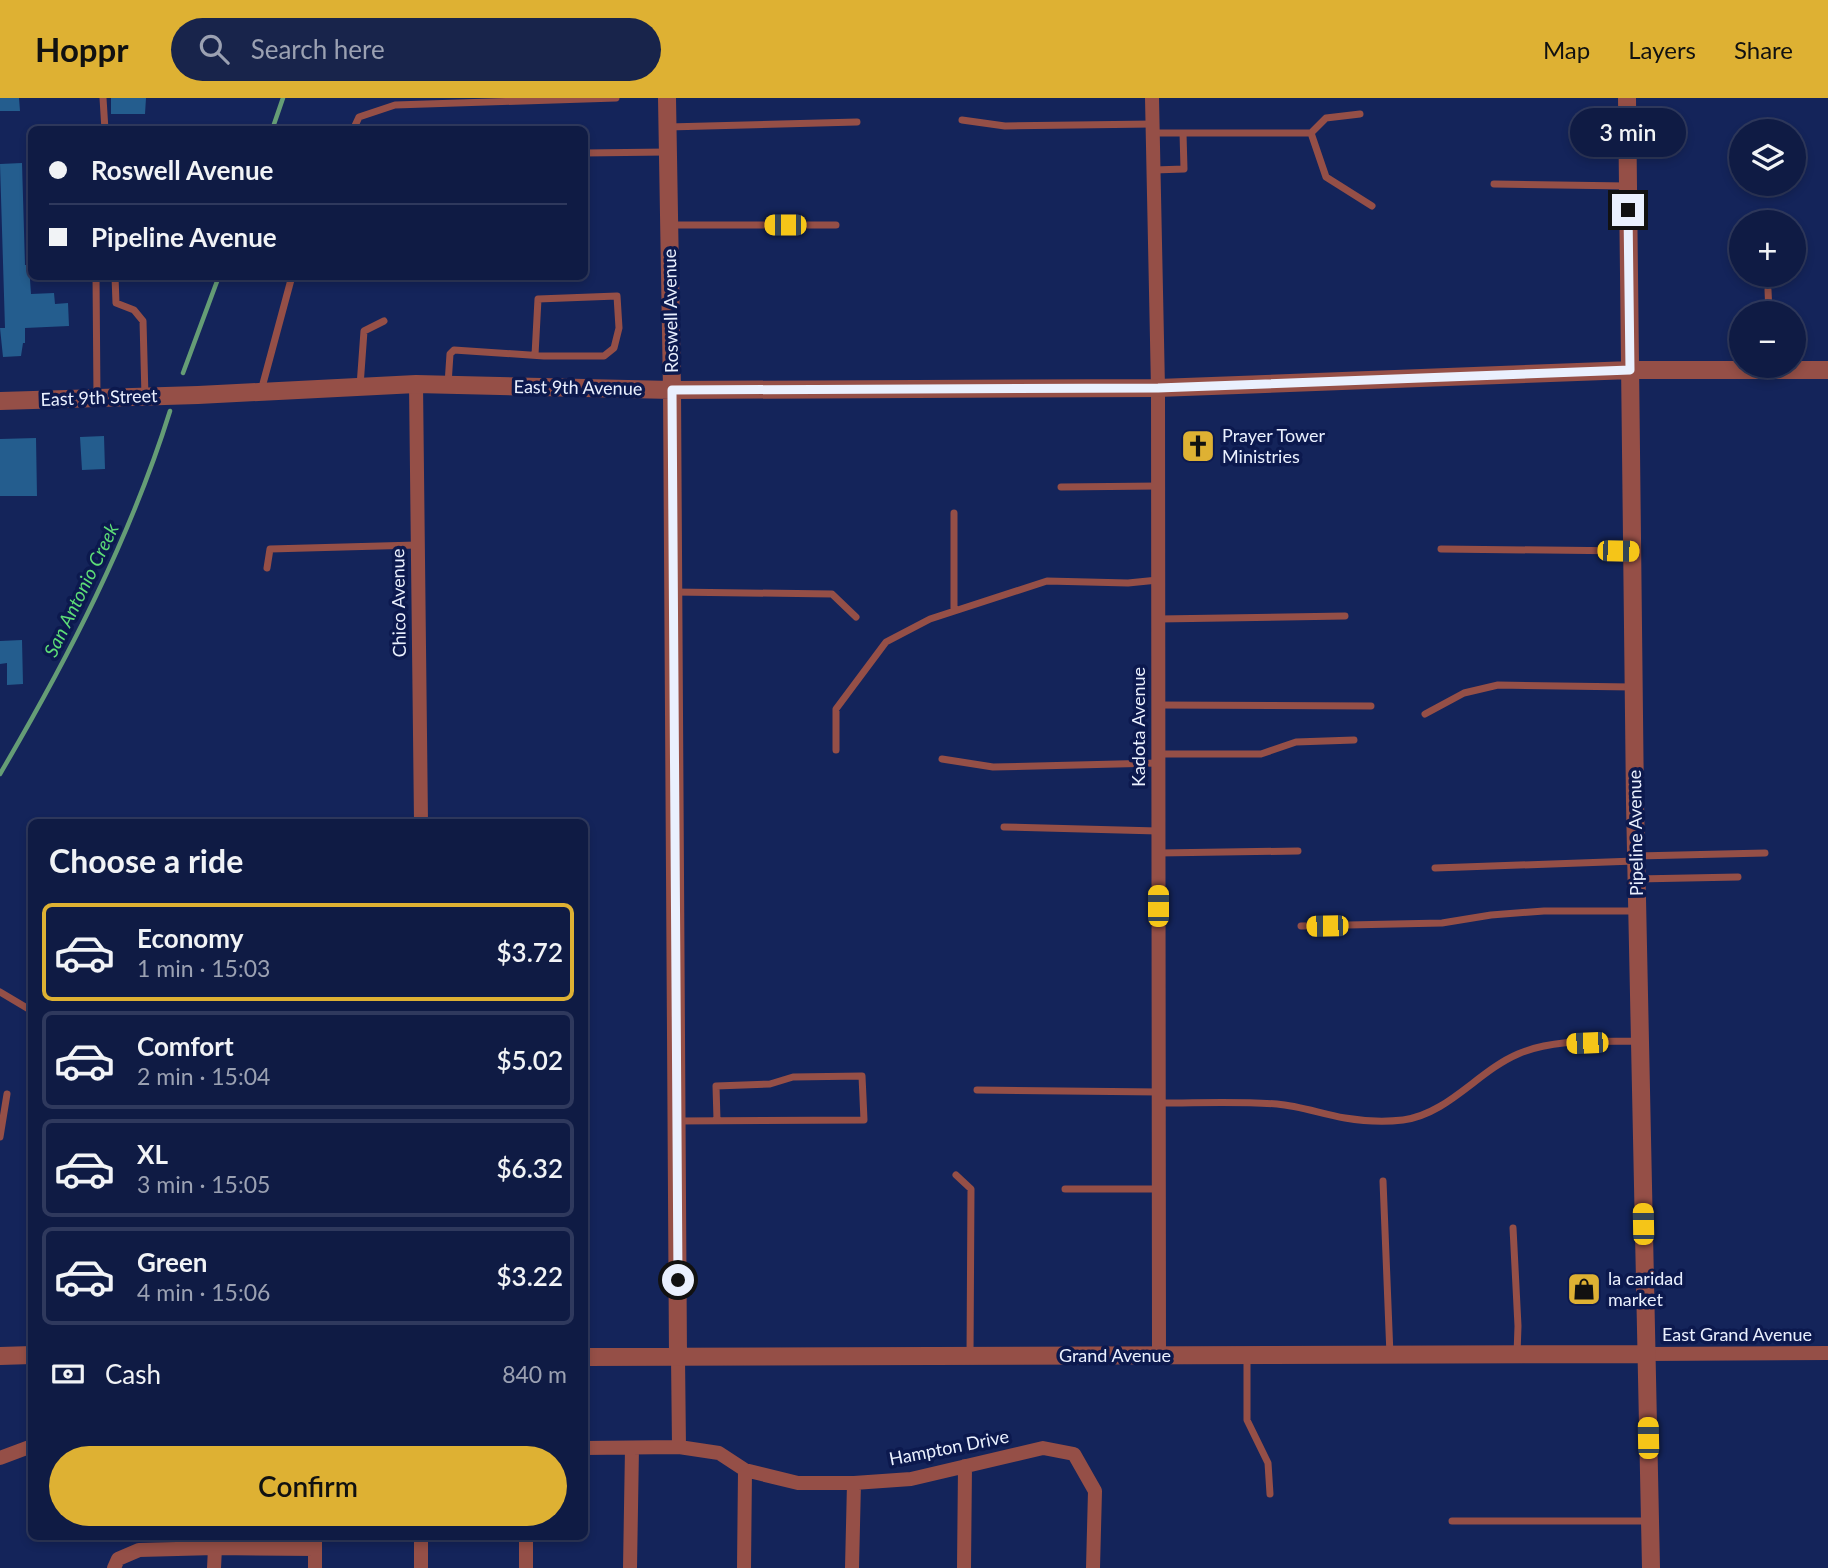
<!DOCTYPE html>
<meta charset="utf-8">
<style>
:root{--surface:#0f1b44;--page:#18244b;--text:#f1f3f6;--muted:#9ba1b2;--line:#2f395d;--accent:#deb133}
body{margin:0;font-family:Lato,sans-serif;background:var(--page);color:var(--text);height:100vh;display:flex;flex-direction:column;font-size:26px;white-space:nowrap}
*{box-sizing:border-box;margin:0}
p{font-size:23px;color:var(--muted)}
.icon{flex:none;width:38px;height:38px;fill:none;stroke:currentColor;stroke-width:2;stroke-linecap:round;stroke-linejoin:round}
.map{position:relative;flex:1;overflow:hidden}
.details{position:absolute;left:28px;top:721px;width:560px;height:721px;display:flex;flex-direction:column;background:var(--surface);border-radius:10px;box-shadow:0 4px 10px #0003,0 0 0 2px var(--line)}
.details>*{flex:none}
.banner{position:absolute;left:28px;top:28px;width:560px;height:154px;border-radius:10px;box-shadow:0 4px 10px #0003,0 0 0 2px var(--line);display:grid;align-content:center;height:154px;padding:0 21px;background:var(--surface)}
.buttons{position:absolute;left:1729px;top:21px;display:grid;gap:14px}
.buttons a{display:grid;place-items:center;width:77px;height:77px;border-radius:50%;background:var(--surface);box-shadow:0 4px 10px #0003,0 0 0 2px var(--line);font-size:35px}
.end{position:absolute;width:32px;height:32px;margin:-16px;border:9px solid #eaf0fe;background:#111;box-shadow:0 0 0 4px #111}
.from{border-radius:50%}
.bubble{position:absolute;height:49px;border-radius:24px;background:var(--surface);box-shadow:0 4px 10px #0003,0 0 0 2px var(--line);font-size:23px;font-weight:600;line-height:49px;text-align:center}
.car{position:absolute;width:21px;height:42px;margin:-21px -10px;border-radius:9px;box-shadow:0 0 5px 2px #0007;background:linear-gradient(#f5c518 24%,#345 0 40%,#f5c518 0 76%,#345 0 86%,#f5c518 0)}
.banner b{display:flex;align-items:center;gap:24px;height:66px;font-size:26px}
.banner b+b{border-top:2px solid var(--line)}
.banner i{width:18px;height:18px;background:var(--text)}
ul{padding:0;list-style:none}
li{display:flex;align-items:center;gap:21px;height:98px;margin:0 14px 10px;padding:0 7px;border:4px solid var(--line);border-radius:10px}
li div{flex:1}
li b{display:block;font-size:26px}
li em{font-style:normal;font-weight:600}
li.active{border-color:var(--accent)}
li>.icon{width:63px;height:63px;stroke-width:1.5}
h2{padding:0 21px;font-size:32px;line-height:84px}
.pay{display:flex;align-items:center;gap:18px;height:77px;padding:0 21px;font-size:26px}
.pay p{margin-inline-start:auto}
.primary-button{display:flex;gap:14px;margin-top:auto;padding:14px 21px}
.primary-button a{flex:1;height:80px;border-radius:42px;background:var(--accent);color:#111;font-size:28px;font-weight:600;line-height:80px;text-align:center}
header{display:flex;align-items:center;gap:42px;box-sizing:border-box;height:98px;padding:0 35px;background:var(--accent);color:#111}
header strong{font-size:33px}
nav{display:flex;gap:38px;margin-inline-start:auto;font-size:24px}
.search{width:490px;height:63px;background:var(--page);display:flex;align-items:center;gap:18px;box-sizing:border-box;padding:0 24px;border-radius:38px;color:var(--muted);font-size:26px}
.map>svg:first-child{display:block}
</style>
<header>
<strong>Hoppr</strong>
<div class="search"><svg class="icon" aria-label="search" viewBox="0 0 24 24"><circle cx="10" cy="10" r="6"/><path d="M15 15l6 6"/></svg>Search here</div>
<nav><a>Map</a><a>Layers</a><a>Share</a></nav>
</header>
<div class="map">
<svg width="1828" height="1470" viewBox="0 0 1828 1470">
<rect width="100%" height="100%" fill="#14245a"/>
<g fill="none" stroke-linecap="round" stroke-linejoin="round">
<path stroke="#659d76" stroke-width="4.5" d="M272,32L283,0
M183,275L219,178
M0,676C68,560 130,441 170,313"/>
</g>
<path fill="#245d8e" d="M0,0H19L20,13H0Z
M111,0H146L145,16H111Z
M22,65L25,167H29L31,196L54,195L55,206L68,205L69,228L25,230V245H23L21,258L3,259L0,230H5L0,66Z
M104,338L105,371L82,372L80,339Z
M36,340L37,398H0V341Z
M22,542L23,586L7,587V565L0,566V543Z"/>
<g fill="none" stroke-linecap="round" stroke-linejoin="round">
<path stroke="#954f47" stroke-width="7" d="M103,0L105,32
M962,22L1005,28L1153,26
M668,29L857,24
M353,32L359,19L395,7L616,0
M1153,35H1183L1184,71L1154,72
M1183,35H1311L1326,79L1372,108
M1311,35L1326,20L1360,16
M584,55L667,54
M1494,86L1627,88
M670,127H836
M96,178L97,299
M115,178L116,205L134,212L143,223L145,299
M1768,192L1769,215
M448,286L450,256L454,252L544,258H604L614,250L619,230L617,198L538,201L535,257
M360,288L364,233L384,223
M261,293L292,178
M1061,389L1158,388
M954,415V513
M1441,451L1632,453
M267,470L270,451L417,447
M674,494L832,496L856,519
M1159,521L1345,518
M1159,607L1371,608
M1425,616L1464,595L1498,587L1632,589
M836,652V611L886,544L930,521L1047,483L1128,485L1158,482
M1159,656H1261L1296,644L1354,642
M942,661L993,669L1158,665
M1004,729L1158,733
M1159,755L1298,753
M1637,758L1765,755
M1435,770L1635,763
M1637,781L1738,779
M1301,828L1442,825L1491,817L1544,813H1636
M0,894L32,913
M977,992L1159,994
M1159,1005C1198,1005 1238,1003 1277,1006C1300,1008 1322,1016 1345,1020C1363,1023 1385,1024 1403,1022C1448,1016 1478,973 1518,956C1555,940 1600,944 1640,943
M677,1023L864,1022L862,978L793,979L770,986L716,988L717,1022
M0,1039L7,996
M956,1077L971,1091L970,1258
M1383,1083L1390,1257
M1065,1091H1159
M1513,1130L1518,1228L1517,1256
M1247,1259V1322L1268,1365L1270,1396
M1452,1423H1650"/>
<path stroke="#954f47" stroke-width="14" d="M1152,0L1158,290L1159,1258
M416,286L421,724
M1646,1256L1828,1255
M678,1259L679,1349
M584,1350L679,1349L719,1355L745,1372L798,1385H854L911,1381L1043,1350L1074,1356L1095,1393L1093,1470
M0,1360L32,1348
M315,1438V1470
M114,1470L118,1461L139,1452L215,1450L315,1451
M214,1470L215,1450
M421,1470V1438
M526,1470V1438
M630,1470L632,1350
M744,1470L745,1372
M852,1470L854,1385
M964,1470L965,1368"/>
<path stroke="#954f47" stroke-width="18" d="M667,0L672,292L678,1259
M1627,0L1635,705L1651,1470
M0,303L198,297L416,286L672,292L1158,290L1631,272H1828
M0,1258L32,1257
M584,1259L1646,1256"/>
</g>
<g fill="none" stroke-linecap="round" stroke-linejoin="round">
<path stroke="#eaf0fe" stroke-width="9" d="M678,1182L672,292L1158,290L1630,272L1628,112"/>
</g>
<defs>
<g id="church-square" transform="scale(1.75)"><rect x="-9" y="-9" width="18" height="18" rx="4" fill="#deb133" stroke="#0c194e"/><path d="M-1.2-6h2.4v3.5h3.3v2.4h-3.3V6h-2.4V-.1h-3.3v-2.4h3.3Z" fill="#111"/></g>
<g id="shop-square" transform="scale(1.75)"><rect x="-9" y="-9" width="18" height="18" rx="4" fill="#deb133" stroke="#0c194e"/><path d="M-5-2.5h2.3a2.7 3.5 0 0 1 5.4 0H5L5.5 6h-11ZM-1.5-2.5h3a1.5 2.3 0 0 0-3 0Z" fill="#111"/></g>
</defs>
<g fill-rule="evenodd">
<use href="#church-square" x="1198" y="348"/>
<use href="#shop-square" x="1584" y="1191"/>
</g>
<g text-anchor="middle" stroke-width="7" stroke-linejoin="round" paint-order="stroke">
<g font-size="18" fill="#eaf0fe" stroke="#0c194e">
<text transform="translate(671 213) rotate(-91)" y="6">Roswell Avenue</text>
<text transform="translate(578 290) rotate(1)" y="6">East 9th Avenue</text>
<text transform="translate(99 300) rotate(-2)" y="6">East 9th Street</text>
<text transform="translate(399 505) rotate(-91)" y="6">Chico Avenue</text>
<text transform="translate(1139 629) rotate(-90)" y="6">Kadota Avenue</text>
<text transform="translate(1636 735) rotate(-91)" y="6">Pipeline Avenue</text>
<text x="1737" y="1243">East Grand Avenue</text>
<text x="1115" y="1264">Grand Avenue</text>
<text transform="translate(949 1350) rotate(-11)" y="6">Hampton Drive</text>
</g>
<g font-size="18" fill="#eaf0fe" stroke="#0c194e" text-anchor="start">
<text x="1222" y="344">Prayer Tower<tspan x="1222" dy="21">Ministries</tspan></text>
<text x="1608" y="1187">la caridad<tspan x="1608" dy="21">market</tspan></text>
</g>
<g font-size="19" font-style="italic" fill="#5ddd77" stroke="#0c194e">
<text transform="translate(81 492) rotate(-64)" y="7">San Antonio Creek</text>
</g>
</g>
</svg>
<div class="buttons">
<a><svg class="icon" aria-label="layers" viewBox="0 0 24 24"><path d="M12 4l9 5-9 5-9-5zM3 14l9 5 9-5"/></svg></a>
<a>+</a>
<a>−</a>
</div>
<i class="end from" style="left:678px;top:1182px"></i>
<i class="end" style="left:1628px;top:112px"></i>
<div class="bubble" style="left:1570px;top:10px;width:116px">3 min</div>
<i class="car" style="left:785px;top:127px;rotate:270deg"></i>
<i class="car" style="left:1618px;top:453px;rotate:91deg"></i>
<i class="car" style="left:1158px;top:808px;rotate:0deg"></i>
<i class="car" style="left:1327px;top:828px;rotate:269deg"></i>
<i class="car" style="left:1587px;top:945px;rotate:268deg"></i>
<i class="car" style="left:1643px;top:1126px;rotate:359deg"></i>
<i class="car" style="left:1648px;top:1340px;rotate:359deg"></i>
<div class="banner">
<b><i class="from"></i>Roswell Avenue</b>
<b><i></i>Pipeline Avenue</b>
</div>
<section class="details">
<h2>Choose a ride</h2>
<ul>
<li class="active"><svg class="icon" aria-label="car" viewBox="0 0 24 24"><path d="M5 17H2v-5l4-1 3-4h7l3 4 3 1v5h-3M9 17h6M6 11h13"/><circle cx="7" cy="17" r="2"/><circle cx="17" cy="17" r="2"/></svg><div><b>Economy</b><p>1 min · 15:03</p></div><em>$3.72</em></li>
<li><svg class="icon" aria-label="car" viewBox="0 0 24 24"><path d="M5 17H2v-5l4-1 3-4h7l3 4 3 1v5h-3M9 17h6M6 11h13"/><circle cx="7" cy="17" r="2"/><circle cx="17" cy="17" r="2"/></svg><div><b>Comfort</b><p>2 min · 15:04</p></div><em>$5.02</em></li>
<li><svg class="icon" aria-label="car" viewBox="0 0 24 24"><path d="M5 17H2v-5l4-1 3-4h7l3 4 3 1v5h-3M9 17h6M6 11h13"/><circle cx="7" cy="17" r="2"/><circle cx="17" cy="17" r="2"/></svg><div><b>XL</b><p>3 min · 15:05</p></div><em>$6.32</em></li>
<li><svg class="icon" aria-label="car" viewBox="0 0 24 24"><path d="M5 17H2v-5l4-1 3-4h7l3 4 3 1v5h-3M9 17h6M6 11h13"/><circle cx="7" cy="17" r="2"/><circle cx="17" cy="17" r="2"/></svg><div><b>Green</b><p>4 min · 15:06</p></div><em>$3.22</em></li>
</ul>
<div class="pay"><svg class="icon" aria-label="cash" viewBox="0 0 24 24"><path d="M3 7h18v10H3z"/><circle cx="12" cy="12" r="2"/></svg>Cash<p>840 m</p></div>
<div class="primary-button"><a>Confirm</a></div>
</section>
</div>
